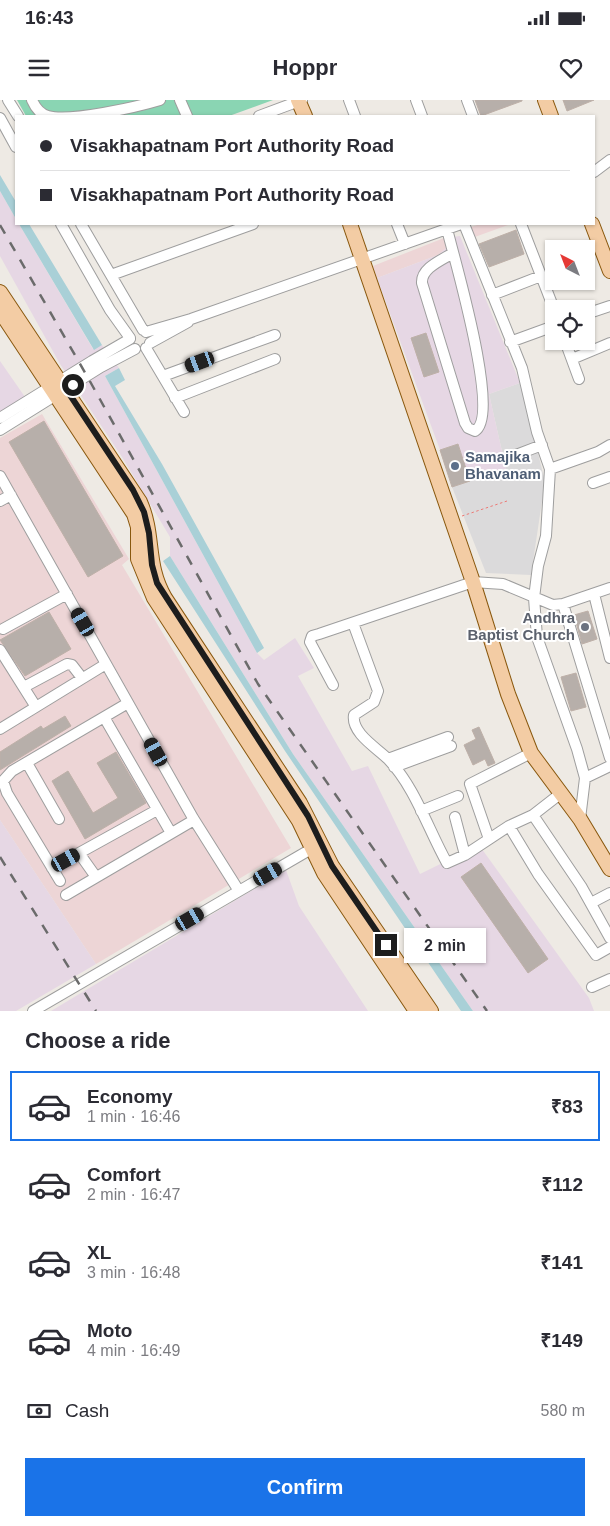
<!DOCTYPE html>
<meta charset="utf-8">
<style>
:root{--surface:#fff;--page:#f2f2f3;--text:#2b2b33;--muted:#7c7c81;--line:#e1e1e2;--accent:#1a73e8}
body{margin:0;font-family:Arial,sans-serif;background:var(--page);color:var(--text);height:100vh;display:flex;flex-direction:column;font-size:19px;white-space:nowrap}
*{box-sizing:border-box;margin:0}
p{font-size:16px;color:var(--muted)}
.icon{flex:none;width:28px;height:28px;fill:none;stroke:currentColor;stroke-width:2;stroke-linecap:round;stroke-linejoin:round}
.map{position:relative;height:911px;overflow:hidden}
.sheet{display:flex;flex-direction:column;background:var(--surface);flex:1}
.sheet>*{flex:none}
.guide{position:absolute;left:15px;top:15px;width:580px;height:110px;border-radius:0px;box-shadow:0 1px 4px #0004;display:grid;align-content:center;height:110px;padding:0 25px;background:var(--surface)}
.needle{width:32px;rotate:318deg}
.buttons{position:absolute;left:545px;top:140px;display:grid;gap:10px}
.buttons a{display:grid;place-items:center;width:50px;height:50px;border-radius:0px;background:var(--surface);box-shadow:0 1px 4px #0004;font-size:25px}
.end{position:absolute;width:22px;height:22px;margin:-11px;border:6px solid #1d1d1d;background:#fff;box-shadow:0 0 0 2px #fff}
.from{border-radius:50%}
.bubble{position:absolute;height:35px;border-radius:0px;background:var(--surface);box-shadow:0 1px 4px #0004;font-size:16px;font-weight:700;line-height:35px;text-align:center}
.car{position:absolute;width:15px;height:30px;margin:-15px -8px;border-radius:6px;box-shadow:0 0 4px 1px #0007;background:linear-gradient(#222 24%,#8ab4d8 0 40%,#222 0 76%,#8ab4d8 0 86%,#222 0)}
.guide b{display:flex;align-items:center;gap:18px;height:48px;font-size:19px}
.guide b+b{border-top:1px solid var(--line)}
.guide i{width:12px;height:12px;background:var(--text)}
ul{padding:0;list-style:none}
li{display:flex;align-items:center;gap:15px;height:70px;margin:0 10px 8px;padding:0 15px;border:2px solid transparent;border-radius:0px}
li div{flex:1}
li b{display:block;font-size:19px}
li em{font-style:normal;font-weight:700}
li.selected{border-color:var(--accent)}
li>.icon{width:45px;height:45px;stroke-width:1.5}
h2{padding:0 25px;font-size:22px;line-height:60px}
.pay{display:flex;align-items:center;gap:12px;height:55px;padding:0 25px;font-size:19px}
.pay p{margin-inline-start:auto}
.primary-button{display:flex;gap:10px;margin-top:auto;padding:10px 25px}
.primary-button a{flex:1;height:58px;border-radius:0px;background:var(--accent);color:#fff;font-size:20px;font-weight:700;line-height:58px;text-align:center}
.status{display:flex;justify-content:space-between;align-items:center;height:35px;padding:0 25px;background:var(--surface);direction:ltr}
.status svg{height:14px;fill:currentColor}
header{display:flex;justify-content:space-between;align-items:center;height:65px;padding:0 25px;background:var(--surface);font-size:22px;font-weight:700}
.map>svg:first-child{display:block}
</style>
<div class="status"><b>16:43</b><svg viewBox="0 0 49 12"><path d="M0 12V9h3v3zM5 12V6h3v6zM10 12V3h3v9zM15 12V0h3v12zM26 1h20v11H26zM47 4h2v5h-2z"/></svg></div>
<header><svg class="icon" aria-label="menu" viewBox="0 0 24 24"><path d="M4 6h16M4 12h16M4 18h16"/></svg>Hoppr<svg class="icon" aria-label="heart" viewBox="0 0 24 24"><path d="M12 20l-8-8c-3-5 5-10 8-4 3-6 11-1 8 4z"/></svg></header>
<div class="map">
<svg width="610" height="911" viewBox="0 0 610 911">
<rect width="100%" height="100%" fill="#eeeae4"/>
<path fill="#dbdadb" d="M520,283L545,381L531,475L486,473L452,387L506,369L489,294Z"/>
<path fill="#edd5d6" d="M480,124H511L472,138L468,128Z
M444,138L447,148L438,155L377,178L373,166Z
M42,314L129,459L122,465L291,748L96,864L0,720V338Z"/>
<path fill="#e6d7e4" d="M0,91L16,119V124H19L93,249L102,245L119,268L105,276L257,553L264,560L295,538L314,568L298,576L352,671L368,666L420,774L479,745L589,898L594,911H473L293,654L170,456V437L122,357L60,264L0,156Z
M460,136L520,283L489,294L506,369L470,381L458,344L440,350L377,178L438,155L446,148L444,138Z
M0,261L25,297L0,312Z
M0,720L96,864L16,911H0Z
M286,770L299,806L368,911H51Z"/>
<path fill="#8ad5b3" d="M17,0H273L229,16H26Z"/>
<path fill="#a9d0d7" d="M0,75L16,102V119L0,91Z
M19,124H29L102,245L94,250Z
M119,268L125,280L115,286L162,364L264,548L257,553L105,276Z
M170,456L293,654L473,911H461L285,651L163,461Z"/>
<path fill="#b7afaa" stroke="#beb0a8" d="M475,0H522V1L481,16Z
M563,0H594L567,11Z
M516,130L524,154L489,167L479,144Z
M426,233L439,272L424,277L411,238Z
M44,321L123,456L88,477L9,342Z
M458,344L470,381L452,387L440,350Z
M588,511L597,539L582,544L574,515Z
M49,512L71,549L25,576L0,540Z
M576,573L586,607L571,611L561,577Z
M65,616L71,626L0,670V652L41,626L43,629Z
M479,627L495,663L488,666L485,659L473,665L464,645L476,639L472,630Z
M116,652L146,703L85,739L52,681L68,671L93,713L118,698L97,663Z
M481,763L548,859L528,873L461,777Z"/>
<g fill="none" stroke-linecap="round" stroke-linejoin="round">
<g stroke="#9e9e9e" stroke-width="12">
<path id="minor" d="M8,0L18,16
M32,0C35,7 40,14 48,16C70,22 137,7 160,0
M180,0L187,16
M349,0L355,16
M416,0L422,16
M467,0L473,16
M259,16L302,0
M0,18L16,47
M594,72L610,60
M61,124L110,210L130,238
M81,124L143,230
M397,124L405,144
M464,124L522,268L537,332L550,369L546,436L538,466L534,498L537,537L577,649L585,678L580,719
M521,124L554,209
M447,129C454,158 501,315 475,331L468,328L465,323L422,183C421,168 442,160 453,153
M111,175L253,124
M492,195L541,176
M586,214L610,206
M146,232L191,219L461,124
M565,241L579,279
M510,242L554,226
M150,243L188,222
M146,248L184,312
M572,259L610,243
M163,276L275,235
M175,298L275,259
M0,318L92,261L130,239
M0,330L101,267L135,249
M508,358L542,345
M550,369L598,352L610,345
M0,376L193,718L239,791
M593,383L610,377
M0,401L11,395
M594,494L610,558
M563,504L610,658
M353,523L378,591L374,602L354,615C351,633 377,648 388,659C415,687 428,729 447,763L465,755L509,726L533,715L560,694
M3,529L67,494
M0,550L36,607
M333,585L310,542L312,536L319,534L473,482L503,484L553,505L563,504L610,488
M24,587L67,564L72,565L82,578
M104,617L171,733
M0,629L106,564
M388,659L448,637
M27,663L59,719
M394,667L451,646
M585,678L610,666
M421,711L458,696
M533,715L581,786L610,838
M455,717L465,755
M509,726L538,774L596,855L610,847
M489,739L470,684L531,653
M79,753L96,777
M52,768L157,710
M60,781L7,693L3,681L12,671L128,603
M66,795L194,720
M591,803L610,793
M592,887L610,879
M33,911L318,745"/>
</g>
<g stroke="#89580e" stroke-width="16">
<path id="major" d="M298,0L305,16
M545,0L551,16
M350,124L473,482L508,594L531,653L580,719L610,769
M592,124L610,171
M0,192L140,402C155,436 145,464 165,498L300,703L332,766L431,911
M0,211L134,414L138,427V459L154,498L299,721L324,773L416,911"/>
</g>
<path stroke="#ec7b77" stroke-width="1" stroke-dasharray="2.5 2.5" stroke-linecap="butt" d="M462,416L507,401"/>
<use href="#minor" stroke="#fff" stroke-width="10"/>
<use href="#major" stroke="#f3cca4" stroke-width="14"/>
<path stroke="#6b6b6b" stroke-width="2.5" stroke-dasharray="10 10" stroke-linecap="butt" d="M0,125L87,276L258,584L487,911
M0,757L96,911"/>
</g>
<g fill="none" stroke-linecap="round" stroke-linejoin="round">
<path stroke="#1d1d1d" stroke-width="6" d="M73,285L66,289L133,390L144,412L149,433L152,465L157,483L308,716L332,766L386,845"/>
</g>
<circle fill="#5c6f8a" stroke="#fff" stroke-width="2" cx="455" cy="366" r="5"/>
<circle fill="#6b7280" stroke="#fff" stroke-width="2" cx="585" cy="527" r="5"/>
<g text-anchor="middle" stroke-width="4" stroke-linejoin="round" paint-order="stroke">
<g font-size="15" font-weight="bold" fill="#4e5e75" stroke="#fff" text-anchor="start">
<text x="465" y="362">Samajika<tspan x="465" dy="17">Bhavanam</tspan></text>
</g>
<g font-size="15" font-weight="bold" fill="#5b616d" stroke="#fff" text-anchor="end">
<text x="575" y="523">Andhra<tspan x="575" dy="17">Baptist Church</tspan></text>
</g>
</g>
</svg>
<div class="buttons">
<a><svg class="needle" viewBox="-14 -14 28 28"><path d="M0-13l5 13h-10z" fill="#e53935"/><path d="M0 13l5-13h-10z" fill="#7c7c81"/></svg></a>
<a><svg class="icon" aria-label="locate" viewBox="0 0 24 24"><circle cx="12" cy="12" r="6"/><path d="M12 2v4M12 18v4M2 12h4M18 12h4"/></svg></a>
</div>
<i class="end from" style="left:73px;top:285px"></i>
<i class="end" style="left:386px;top:845px"></i>
<div class="bubble" style="left:404px;top:828px;width:82px">2 min</div>
<i class="car" style="left:200px;top:262px;rotate:250deg"></i>
<i class="car" style="left:83px;top:522px;rotate:330deg"></i>
<i class="car" style="left:156px;top:652px;rotate:331deg"></i>
<i class="car" style="left:66px;top:760px;rotate:61deg"></i>
<i class="car" style="left:268px;top:774px;rotate:60deg"></i>
<i class="car" style="left:190px;top:819px;rotate:60deg"></i>
<div class="guide">
<b><i class="from"></i>Visakhapatnam Port Authority Road</b>
<b><i></i>Visakhapatnam Port Authority Road</b>
</div>
</div>
<section class="sheet">
<h2>Choose a ride</h2>
<ul>
<li class="selected"><svg class="icon" aria-label="car" viewBox="0 0 24 24"><path d="M5 17H2v-5l4-1 3-4h7l3 4 3 1v5h-3M9 17h6M6 11h13"/><circle cx="7" cy="17" r="2"/><circle cx="17" cy="17" r="2"/></svg><div><b>Economy</b><p>1 min · 16:46</p></div><em>₹83</em></li>
<li><svg class="icon" aria-label="car" viewBox="0 0 24 24"><path d="M5 17H2v-5l4-1 3-4h7l3 4 3 1v5h-3M9 17h6M6 11h13"/><circle cx="7" cy="17" r="2"/><circle cx="17" cy="17" r="2"/></svg><div><b>Comfort</b><p>2 min · 16:47</p></div><em>₹112</em></li>
<li><svg class="icon" aria-label="car" viewBox="0 0 24 24"><path d="M5 17H2v-5l4-1 3-4h7l3 4 3 1v5h-3M9 17h6M6 11h13"/><circle cx="7" cy="17" r="2"/><circle cx="17" cy="17" r="2"/></svg><div><b>XL</b><p>3 min · 16:48</p></div><em>₹141</em></li>
<li><svg class="icon" aria-label="car" viewBox="0 0 24 24"><path d="M5 17H2v-5l4-1 3-4h7l3 4 3 1v5h-3M9 17h6M6 11h13"/><circle cx="7" cy="17" r="2"/><circle cx="17" cy="17" r="2"/></svg><div><b>Moto</b><p>4 min · 16:49</p></div><em>₹149</em></li>
</ul>
<div class="pay"><svg class="icon" aria-label="cash" viewBox="0 0 24 24"><path d="M3 7h18v10H3z"/><circle cx="12" cy="12" r="2"/></svg>Cash<p>580 m</p></div>
<div class="primary-button"><a>Confirm</a></div>
</section>
